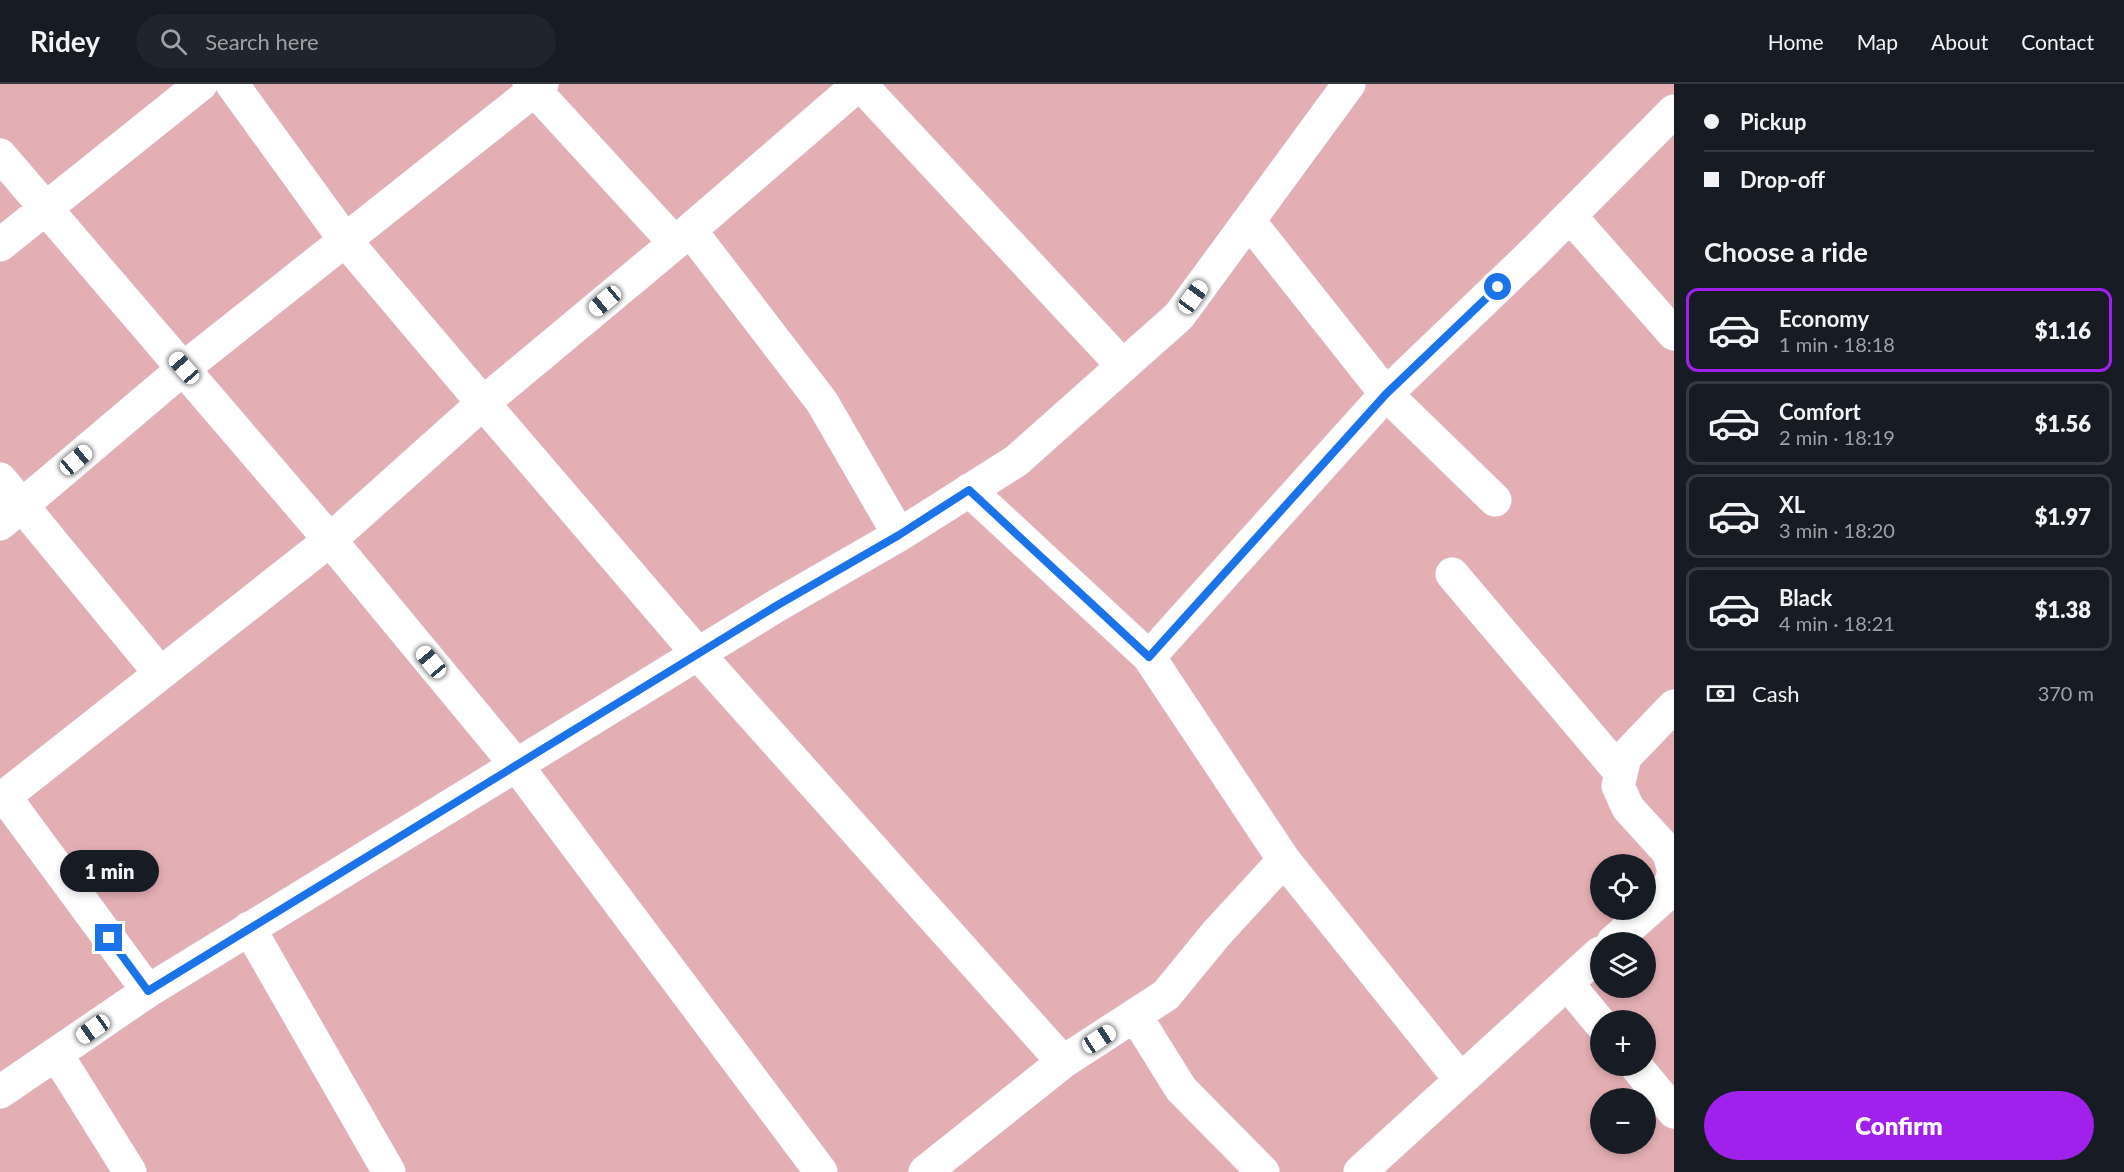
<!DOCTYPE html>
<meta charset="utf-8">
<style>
:root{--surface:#171b24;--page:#20242c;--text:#f1f3f6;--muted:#9ea1a6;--line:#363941;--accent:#9f21eb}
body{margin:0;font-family:Lato,sans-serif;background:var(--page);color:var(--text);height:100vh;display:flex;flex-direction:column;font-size:22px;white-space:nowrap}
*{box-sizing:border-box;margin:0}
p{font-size:20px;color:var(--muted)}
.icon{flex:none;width:33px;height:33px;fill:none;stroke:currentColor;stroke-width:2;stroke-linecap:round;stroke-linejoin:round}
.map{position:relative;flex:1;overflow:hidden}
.panel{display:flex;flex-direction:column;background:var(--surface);width:450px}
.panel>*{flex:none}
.top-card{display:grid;align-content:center;height:132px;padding:0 30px;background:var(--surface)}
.tools{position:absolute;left:1590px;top:770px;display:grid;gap:12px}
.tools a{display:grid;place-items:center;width:66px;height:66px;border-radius:50%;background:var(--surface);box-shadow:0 3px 9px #0003;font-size:30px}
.end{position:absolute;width:27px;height:27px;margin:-14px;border:8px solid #1a73e8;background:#fff;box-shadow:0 0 0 3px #fff}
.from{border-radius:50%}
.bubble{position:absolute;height:42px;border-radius:21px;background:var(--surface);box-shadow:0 3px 9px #0003;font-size:20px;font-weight:800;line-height:42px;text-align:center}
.car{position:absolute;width:18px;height:36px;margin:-18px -9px;border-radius:8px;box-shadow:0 0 4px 2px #0007;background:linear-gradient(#fff 24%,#345 0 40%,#fff 0 76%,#345 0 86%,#fff 0)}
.top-card b{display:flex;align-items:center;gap:21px;height:57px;font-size:22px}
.top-card b+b{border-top:2px solid var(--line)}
.top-card i{width:15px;height:15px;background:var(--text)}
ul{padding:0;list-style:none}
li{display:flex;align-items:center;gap:18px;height:84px;margin:0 12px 9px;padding:0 18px;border:3px solid var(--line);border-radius:12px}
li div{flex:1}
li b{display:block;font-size:22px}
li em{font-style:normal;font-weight:800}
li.current{border-color:var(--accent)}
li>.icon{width:54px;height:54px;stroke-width:1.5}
h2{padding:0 30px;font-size:27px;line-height:72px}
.pay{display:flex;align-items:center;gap:15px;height:66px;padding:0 30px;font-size:22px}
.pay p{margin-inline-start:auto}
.primary-button{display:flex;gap:12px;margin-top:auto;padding:12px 30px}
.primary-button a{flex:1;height:69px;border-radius:36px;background:var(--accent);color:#fff;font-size:24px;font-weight:800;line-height:69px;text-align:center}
header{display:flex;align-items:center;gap:36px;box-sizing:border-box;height:84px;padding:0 30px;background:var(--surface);border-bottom:2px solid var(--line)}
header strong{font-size:28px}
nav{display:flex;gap:33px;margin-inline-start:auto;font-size:21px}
.search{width:420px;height:54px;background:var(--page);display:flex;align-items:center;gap:15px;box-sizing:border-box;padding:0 21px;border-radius:33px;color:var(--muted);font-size:22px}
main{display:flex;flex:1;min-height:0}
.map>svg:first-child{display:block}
</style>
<header>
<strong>Ridey</strong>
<div class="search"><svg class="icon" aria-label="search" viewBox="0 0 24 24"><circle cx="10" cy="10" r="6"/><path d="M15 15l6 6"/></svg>Search here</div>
<nav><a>Home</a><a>Map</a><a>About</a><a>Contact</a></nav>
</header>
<main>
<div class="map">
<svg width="1674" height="1088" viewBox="0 0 1674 1088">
<rect width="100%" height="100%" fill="#f1e4ef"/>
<path fill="#e3afb3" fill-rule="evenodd" d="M0,0H1674V1088H0ZM1600,780H1646V825H1600ZM1600,858H1646V903H1600ZM1600,936H1646V981H1600ZM1600,1014H1646V1059H1600Z"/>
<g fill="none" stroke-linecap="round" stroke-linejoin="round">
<g stroke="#d6c2d3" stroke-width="34">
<path id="minor" d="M232,0L345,156L483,319L699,571L1063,978
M529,0L675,159
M860,0L1123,282
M0,71L330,456L517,682L821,1088
M1570,132L1674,250
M1249,137L1386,310L1495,416
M690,146L822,318L899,451
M0,161L201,0
M0,395L160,589
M0,440L184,284L542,0
M1452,490L1621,689
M1149,573L1386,310L1530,172L1674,27
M5,713L148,907
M0,716L330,456L483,319L675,159L859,0
M1284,776L1460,995
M249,844L389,1088
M1613,858L1667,810L1674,788L1669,769L1628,724L1618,702L1625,673L1674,622
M1567,899L1600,939
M1135,931L1181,1005L1263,1088
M57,971L130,1088
M1635,981L1674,1028
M0,1008L148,907L776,522L899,451L1016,377L1179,232L1349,0
M925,1088L1063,978L1166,911L1216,850L1284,776L1149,573L969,406
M1360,1088L1600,869"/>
</g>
<use href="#minor" stroke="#fff" stroke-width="33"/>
</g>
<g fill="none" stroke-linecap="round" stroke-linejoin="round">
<path stroke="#1a73e8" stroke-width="8" d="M109,854L148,907L776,522L899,451L969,406L1149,573L1386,310L1498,203"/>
</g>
</svg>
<div class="tools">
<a><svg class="icon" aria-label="locate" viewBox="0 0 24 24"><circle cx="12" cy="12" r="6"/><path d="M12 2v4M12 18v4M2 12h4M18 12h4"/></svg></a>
<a><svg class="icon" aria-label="layers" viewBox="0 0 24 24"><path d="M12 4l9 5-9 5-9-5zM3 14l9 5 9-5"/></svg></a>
<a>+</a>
<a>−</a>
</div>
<i class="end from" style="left:1498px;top:203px"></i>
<i class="end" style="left:109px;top:854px"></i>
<div class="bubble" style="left:60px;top:766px;width:99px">1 min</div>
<i class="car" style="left:1193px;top:213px;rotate:36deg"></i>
<i class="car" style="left:605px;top:217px;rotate:230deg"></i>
<i class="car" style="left:184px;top:284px;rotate:319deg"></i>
<i class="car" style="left:76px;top:376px;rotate:50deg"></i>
<i class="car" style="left:431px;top:578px;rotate:320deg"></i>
<i class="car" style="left:93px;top:945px;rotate:235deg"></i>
<i class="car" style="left:1099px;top:955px;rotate:57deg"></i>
</div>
<section class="panel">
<div class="top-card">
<b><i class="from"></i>Pickup</b>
<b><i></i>Drop-off</b>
</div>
<h2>Choose a ride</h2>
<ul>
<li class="current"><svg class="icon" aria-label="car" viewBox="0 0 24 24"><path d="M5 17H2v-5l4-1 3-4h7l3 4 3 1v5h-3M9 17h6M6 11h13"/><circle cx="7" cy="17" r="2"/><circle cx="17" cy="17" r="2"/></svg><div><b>Economy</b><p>1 min · 18:18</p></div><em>$1.16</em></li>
<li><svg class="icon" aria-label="car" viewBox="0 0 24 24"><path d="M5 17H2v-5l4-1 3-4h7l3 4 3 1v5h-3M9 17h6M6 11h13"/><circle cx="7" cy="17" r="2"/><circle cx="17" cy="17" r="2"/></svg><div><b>Comfort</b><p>2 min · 18:19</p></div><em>$1.56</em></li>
<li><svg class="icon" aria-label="car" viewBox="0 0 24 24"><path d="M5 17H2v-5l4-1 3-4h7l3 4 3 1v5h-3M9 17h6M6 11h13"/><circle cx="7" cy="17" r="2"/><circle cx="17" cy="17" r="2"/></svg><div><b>XL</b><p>3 min · 18:20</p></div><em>$1.97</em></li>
<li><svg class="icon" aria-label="car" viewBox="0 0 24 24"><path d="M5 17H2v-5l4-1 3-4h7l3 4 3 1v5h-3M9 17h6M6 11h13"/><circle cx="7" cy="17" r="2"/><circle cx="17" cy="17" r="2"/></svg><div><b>Black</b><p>4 min · 18:21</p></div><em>$1.38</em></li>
</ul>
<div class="pay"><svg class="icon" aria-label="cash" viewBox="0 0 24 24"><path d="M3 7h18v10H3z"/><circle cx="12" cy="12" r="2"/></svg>Cash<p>370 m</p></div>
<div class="primary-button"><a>Confirm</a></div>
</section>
</main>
